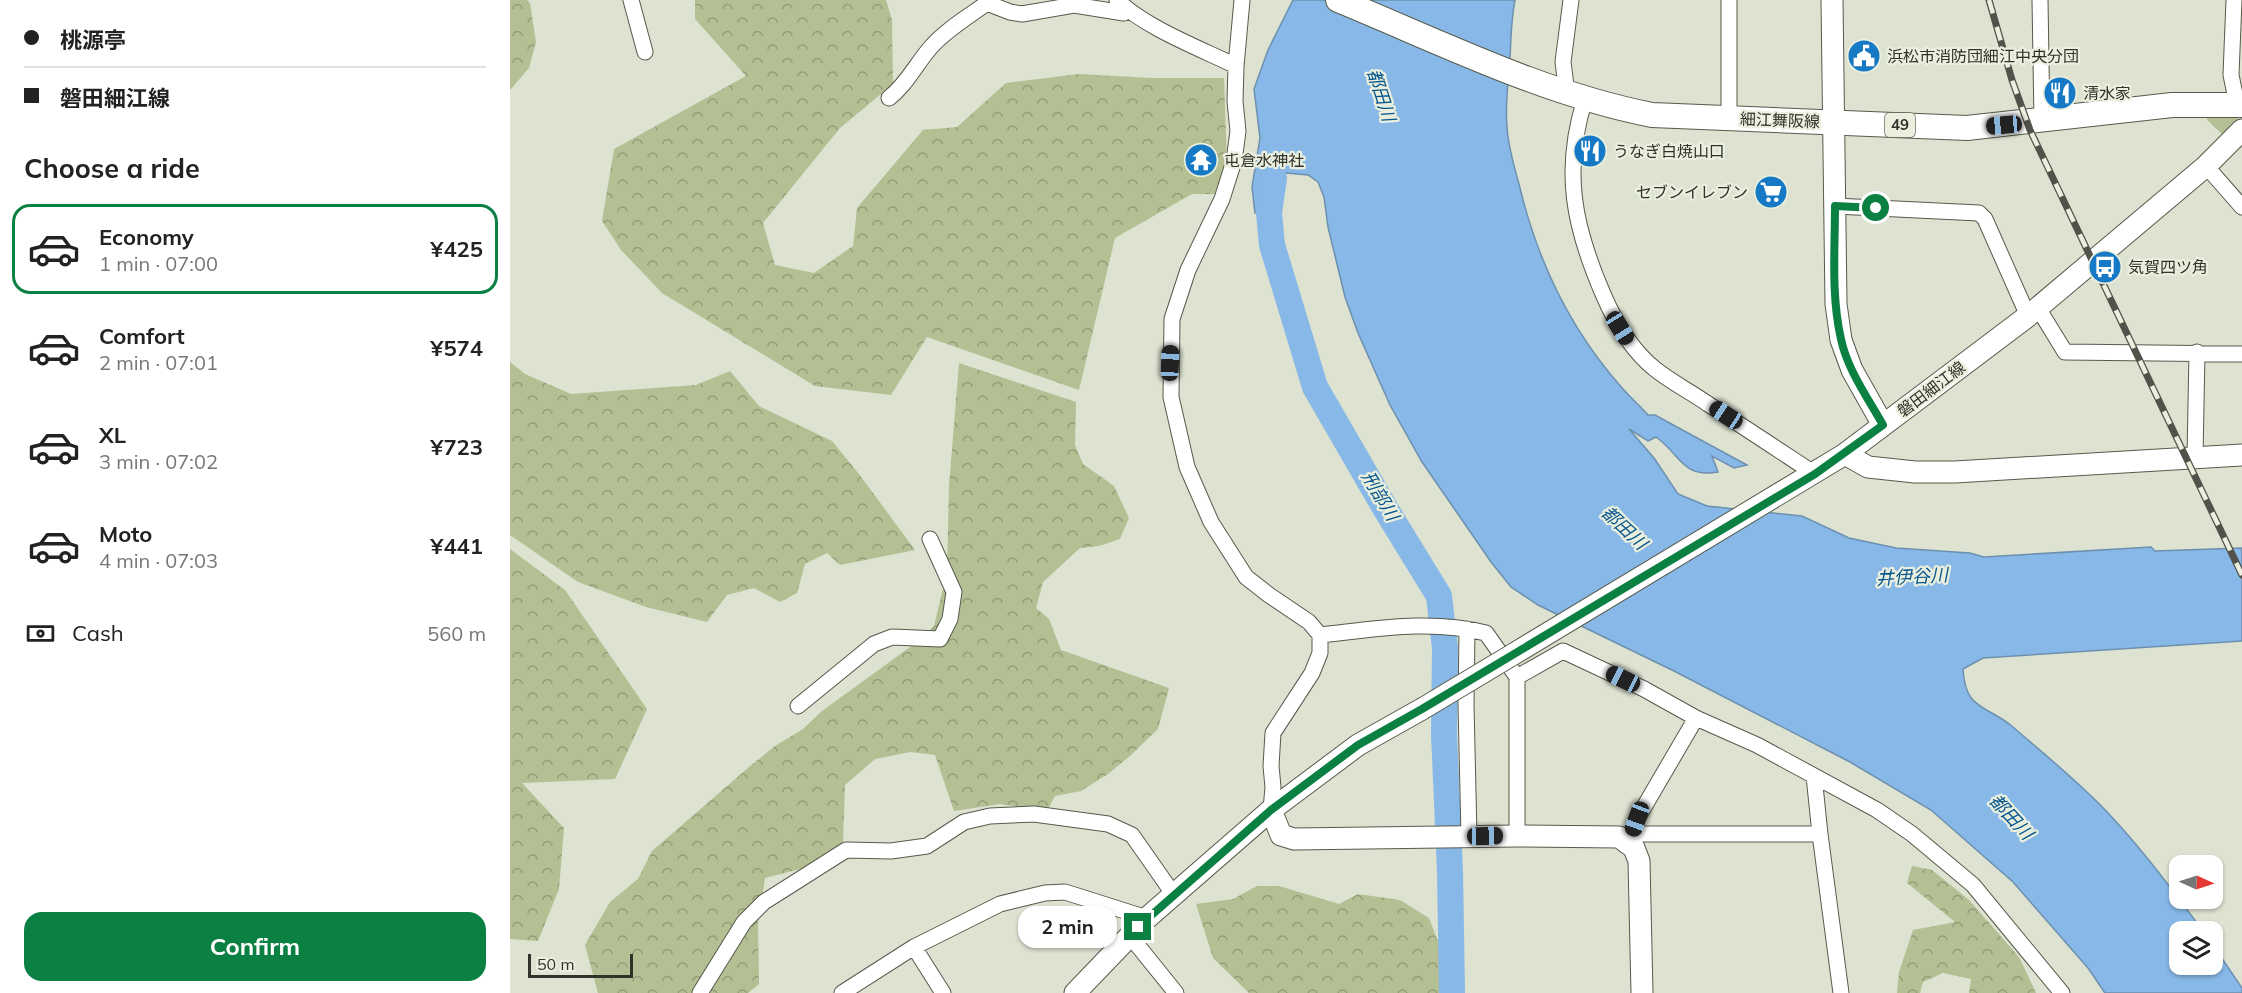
<!DOCTYPE html>
<meta charset="utf-8">
<style>
:root{--surface:#fff;--page:#f2f2f2;--text:#222;--muted:#767676;--line:#e0e0e0;--accent:#0b8043}
body{margin:0;font-family:Mulish,"Noto Sans JP",sans-serif;background:var(--page);color:var(--text);height:100vh;display:flex;flex-direction:column;font-size:22px;white-space:nowrap}
*{box-sizing:border-box;margin:0}
p{font-size:20px;color:var(--muted)}
.icon{flex:none;width:33px;height:33px;fill:none;stroke:currentColor;stroke-width:2;stroke-linecap:round;stroke-linejoin:round}
.map{position:relative;flex:1;overflow:hidden}
.side{display:flex;flex-direction:column;background:var(--surface);width:510px}
.side>*{flex:none}
.banner{display:grid;align-content:center;height:132px;padding:0 24px;background:var(--surface)}
.needle{width:39px;rotate:93deg}
.controls{position:absolute;left:1659px;top:855px;display:grid;gap:12px}
.controls a{display:grid;place-items:center;width:54px;height:54px;border-radius:12px;background:var(--surface);box-shadow:0 2px 4px #0004;font-size:30px}
.scale{position:absolute;left:18px;bottom:15px;width:105px;box-sizing:border-box;padding-left:6px;border:3px solid #30322b;border-top:0;font-size:16px;line-height:21px;white-space:nowrap;color:#30322b;-webkit-text-stroke:4px #eaefde;paint-order:stroke}
.end{position:absolute;width:27px;height:27px;margin:-14px;border:8px solid #0b8043;background:#fff;box-shadow:0 0 0 3px #fff}
.from{border-radius:50%}
.bubble{position:absolute;height:42px;border-radius:18px;background:var(--surface);box-shadow:0 2px 4px #0004;font-size:20px;font-weight:700;line-height:42px;text-align:center}
.car{position:absolute;width:18px;height:36px;margin:-18px -9px;border-radius:8px;box-shadow:0 0 4px 2px #0007;background:linear-gradient(#222 24%,#8ab4d8 0 40%,#222 0 76%,#8ab4d8 0 86%,#222 0)}
.banner b{display:flex;align-items:center;gap:21px;height:57px;font-size:22px}
.banner b+b{border-top:2px solid var(--line)}
.banner i{width:15px;height:15px;background:var(--text)}
ul{padding:0;list-style:none}
li{display:flex;align-items:center;gap:18px;height:90px;margin:0 12px 9px;padding:0 12px;border:3px solid transparent;border-radius:18px}
li div{flex:1}
li b{display:block;font-size:22px}
li em{font-style:normal;font-weight:700}
li.active{border-color:var(--accent)}
li>.icon{width:54px;height:54px;stroke-width:1.5}
h2{padding:0 24px;font-size:27px;line-height:72px}
.pay{display:flex;align-items:center;gap:15px;height:66px;padding:0 24px;font-size:22px}
.pay p{margin-inline-start:auto}
.button{display:flex;gap:12px;margin-top:auto;padding:12px 24px}
.button a{flex:1;height:69px;border-radius:18px;background:var(--accent);color:#fff;font-size:24px;font-weight:700;line-height:69px;text-align:center}
main{display:flex;flex:1;min-height:0}
.map>svg:first-child{display:block}
</style>
<main>
<section class="side">
<div class="banner">
<b><i class="from"></i>桃源亭</b>
<b><i></i>磐田細江線</b>
</div>
<h2>Choose a ride</h2>
<ul>
<li class="active"><svg class="icon" aria-label="car" viewBox="0 0 24 24"><path d="M5 17H2v-5l4-1 3-4h7l3 4 3 1v5h-3M9 17h6M6 11h13"/><circle cx="7" cy="17" r="2"/><circle cx="17" cy="17" r="2"/></svg><div><b>Economy</b><p>1 min · 07:00</p></div><em>¥425</em></li>
<li><svg class="icon" aria-label="car" viewBox="0 0 24 24"><path d="M5 17H2v-5l4-1 3-4h7l3 4 3 1v5h-3M9 17h6M6 11h13"/><circle cx="7" cy="17" r="2"/><circle cx="17" cy="17" r="2"/></svg><div><b>Comfort</b><p>2 min · 07:01</p></div><em>¥574</em></li>
<li><svg class="icon" aria-label="car" viewBox="0 0 24 24"><path d="M5 17H2v-5l4-1 3-4h7l3 4 3 1v5h-3M9 17h6M6 11h13"/><circle cx="7" cy="17" r="2"/><circle cx="17" cy="17" r="2"/></svg><div><b>XL</b><p>3 min · 07:02</p></div><em>¥723</em></li>
<li><svg class="icon" aria-label="car" viewBox="0 0 24 24"><path d="M5 17H2v-5l4-1 3-4h7l3 4 3 1v5h-3M9 17h6M6 11h13"/><circle cx="7" cy="17" r="2"/><circle cx="17" cy="17" r="2"/></svg><div><b>Moto</b><p>4 min · 07:03</p></div><em>¥441</em></li>
</ul>
<div class="pay"><svg class="icon" aria-label="cash" viewBox="0 0 24 24"><path d="M3 7h18v10H3z"/><circle cx="12" cy="12" r="2"/></svg>Cash<p>560 m</p></div>
<div class="button"><a>Confirm</a></div>
</section>
<div class="map">
<svg width="1732" height="993" viewBox="0 0 1732 993">
<defs>
<pattern id="grass-tufts" width="24" height="20" patternUnits="userSpaceOnUse" patternTransform="scale(1.5)"><rect width="24" height="20" fill="#b4bf93"/><path d="M3 7l-1-3M5 7V3M7 7l1-3M15 17l-1-3M17 17v-4M19 17l1-3" fill="none" stroke="#939c78"/></pattern>
<pattern id="forest-crowns" width="20" height="18" patternUnits="userSpaceOnUse" patternTransform="scale(1.5)"><rect width="20" height="18" fill="#b4bf93"/><path d="M2 6a3 3 0 1 1 6 0M12 15a3 3 0 1 1 6 0" fill="none" stroke="#939c78"/></pattern>
</defs>
<rect width="100%" height="100%" fill="#dde2d1"/>
<path fill="url(#grass-tufts)" d="M1698,110L1726,114L1729,122L1715,137L1697,120Z"/>
<path fill="url(#forest-crowns)" d="M0,0H17L20,3L26,42L19,68L0,90Z
M185,0H376L382,20L383,84L330,128L253,223L265,265L304,273L343,246L347,208L413,130L447,127L496,83L569,74L642,78H714L718,194H682L605,238L569,390L417,337L381,395L305,386L152,293L111,250L92,221L104,149L236,76L185,19Z
M0,362L15,374L61,394L186,385L220,371L249,406L322,441L349,474L405,550L330,565L317,553L295,564L287,593L270,602L244,588L217,595L197,622L136,607L68,582L0,535Z
M449,363L566,402L565,445L573,464L604,486L619,518L610,539L589,546L570,548L533,582L526,608L539,619L551,650L659,688L648,729L620,756L598,774L571,791L545,796L537,811L490,804L444,811L425,755L400,752L365,759L335,785L333,842L298,867L255,878L248,924L249,984L238,993H88L75,945L100,902L128,879L142,851L239,767L265,746L293,729L312,711L407,642L424,626L437,572L439,486Z
M0,549L55,590L137,709L105,779L12,783L54,828L49,889L28,941L0,939Z
M1402,866L1422,870L1459,900L1509,957L1526,993H1459L1461,979L1433,973L1413,982L1410,993H1387L1389,972L1403,930L1445,922L1397,883Z
M747,886H769L829,904L848,894L890,900L919,918L942,978L934,993H739L703,958L686,904L723,899Z"/>
<path fill="#87b8e7" stroke="#6d90af" stroke-width="1.5" d="M783,0H1005C1001,20 1001,38 1000,59C998,82 995,104 997,127C998,146 1004,166 1009,184C1027,260 1061,331 1113,389C1121,398 1130,406 1138,415H1145L1237,465L1224,468L1202,456L1208,472C1172,478 1172,456 1146,437L1138,441L1119,429L1144,458L1168,494L1197,506L1292,516L1339,538L1386,548L1460,553L1474,557L1641,547L1645,551L1732,548V641L1473,658L1453,669C1455,711 1477,705 1503,727C1535,755 1569,782 1598,813C1633,850 1663,891 1693,931L1670,932V964H1702L1703,945L1732,988V993H1595L1578,968L1503,882L1421,810L1340,762L1164,671L1028,605L1001,587L981,562L912,462L880,405L848,333L835,297L818,227L814,197L808,182L798,175L776,173L769,181V209L745,213L742,187L750,138L744,89L758,50Z"/>
<g fill="none" stroke-linecap="round" stroke-linejoin="round">
<path stroke="#87b8e7" stroke-width="26" d="M764,178L759,213L762,245L805,387L875,508L929,596L935,648L934,734L940,871L942,993"/>
<g stroke="#565a4b" stroke-width="17">
<path id="street" d="M121,0L135,52
M607,0C636,28 689,48 726,66
M732,0L726,66L725,101L728,131L724,161L712,199L678,270L662,319L661,397L677,467L701,522L736,577L759,595L799,622L810,635V653L802,673L763,733L761,766L763,787L761,810
M1530,0L1532,121
M1724,0L1721,75L1727,104
M477,3L500,12L512,14L564,5L614,13L618,10
M1057,94L1053,62L1061,0
M379,98C397,84 406,64 421,47C437,29 458,17 477,3L476,0
M1075,99C1052,171 1064,227 1093,294C1105,322 1121,350 1145,369C1161,382 1181,392 1198,404C1234,427 1270,451 1305,474
M1219,118V0
M1696,166L1732,207
M1325,206L1469,213L1475,219L1518,316
M1528,308L1555,352L1732,354
M1685,457L1687,352
M957,629L956,705L959,836
M810,635C867,629 919,619 976,633L1007,677L1053,651L1134,689L1186,718L1247,745L1367,810L1402,834L1463,885L1552,993
M1007,677V836
M288,706L364,644L382,637L430,639L440,619L444,592L420,539
M1304,776L1310,834
M1118,841L1125,834H1310L1331,993
M1118,841L1127,819L1186,718
M620,936L666,993
M404,947L433,993
M190,993L234,922L254,902L336,850L381,851L417,846L454,822L480,816L524,814L598,824L622,835L664,895
M332,993L404,947L490,904L535,893L555,892L637,918"/>
</g>
<g stroke="#565a4b" stroke-width="23">
<path id="secondary" d="M1322,0L1326,304L1331,340L1342,370L1373,425
M1335,454L1358,467L1405,472H1445L1732,455
M1002,655L1335,454L1518,316L1696,166L1732,130
M761,810L771,835L784,839L1007,836L1109,837L1124,848L1129,861L1132,993
M565,993L637,918L761,810L848,745L912,709"/>
</g>
<g stroke="#565a4b" stroke-width="26">
<path id="primary" d="M828,0C930,42 1034,94 1142,115L1457,128L1662,105H1732"/>
</g>
<use href="#street" stroke="#fff" stroke-width="15"/>
<use href="#secondary" stroke="#fff" stroke-width="21"/>
<use href="#primary" stroke="#fff" stroke-width="24"/>
<g stroke="#51534a" stroke-width="7">
<path id="rail" d="M1479,0L1502,80L1520,130L1732,575"/>
</g>
<use href="#rail" stroke="#eaefde" stroke-width="4.5" stroke-dasharray="14" stroke-linecap="butt"/>
<g stroke="#565a4b" stroke-width="23" stroke-linecap="butt">
<path id="secondary-bridge" d="M912,709L1002,655"/>
</g>
<use href="#secondary-bridge" stroke="#fff" stroke-width="21"/>
</g>
<g fill="none" stroke-linecap="round" stroke-linejoin="round">
<path stroke="#0b8043" stroke-width="8" d="M628,927L761,810L848,745L912,709L1305,474L1373,425C1358,398 1337,369 1331,339C1321,296 1325,249 1325,206L1366,208"/>
</g>
<defs>
<g id="civic-disc" transform="scale(1.725)"><circle r="9.5" fill="#1579c5" stroke="#eaefde"/><path d="M-.6-6.5H3V-4.5H.6V-3L4-1V1h2V6H-6V1h2V-1L-.6-3ZM-1.2 2.5V6h2.4V2.5Z" fill="#fff"/></g>
<g id="restaurant-disc" transform="scale(1.725)"><circle r="9.5" fill="#1579c5" stroke="#eaefde"/><path d="M-5-6h1v4h1v-4h1v4h1v-4h1v5L-1.5 .5V6h-2V.5L-5-1ZM5-6V6H3V1.5H1.5Q1.5-4 5-6Z" fill="#fff"/></g>
<g id="temple-disc" transform="scale(1.725)"><circle r="9.5" fill="#1579c5" stroke="#eaefde"/><path d="M0-6L5-2H3V0L6.5 2.5H4V6H1.5V3h-3V6H-4V2.5H-6.5L-3 0V-2H-5Z" fill="#fff"/></g>
<g id="supermarket-disc" transform="scale(1.725)"><circle r="9.5" fill="#1579c5" stroke="#eaefde"/><path d="M-6-5.5h2.5l.6 2H6L4.5 2H-2.5L-4.4-4H-6ZM-1.5 3.2a1.3 1.3 0 1 0 .1 0ZM3 3.2a1.3 1.3 0 1 0 .1 0Z" fill="#fff"/></g>
<g id="bus-disc" transform="scale(1.725)"><circle r="9.5" fill="#1579c5" stroke="#eaefde"/><path d="M-5-6H5V4H4V6H2V4H-2V6H-4V4H-5ZM-3.5-4V0h7V-4ZM-3.5 1.2v1.5H-2V1.2ZM2 1.2v1.5H3.5V1.2Z" fill="#fff"/></g>
</defs>
<g fill-rule="evenodd">
<use href="#civic-disc" x="1354" y="56"/>
<use href="#restaurant-disc" x="1550" y="93"/>
<use href="#restaurant-disc" x="1080" y="151"/>
<use href="#temple-disc" x="691" y="160"/>
<use href="#supermarket-disc" x="1261" y="192"/>
<use href="#bus-disc" x="1595" y="267"/>
</g>
<g text-anchor="middle" stroke-width="4.5" stroke-linejoin="round" paint-order="stroke">
<rect fill="#eaefde" stroke="#686b61" stroke-width="1.5" x="1375" y="113" width="30" height="24" rx="4.5"/>
<g font-size="15" font-weight="bold" fill="#30322b">
<text x="1390" y="130">49</text>
</g>
<g font-size="16" fill="#30322b" stroke="#eaefde" text-anchor="start">
<text x="1377" y="62">浜松市消防団細江中央分団</text>
<text x="1573" y="99">清水家</text>
<text x="1103" y="157">うなぎ白焼山口</text>
<text x="714" y="166">屯倉水神社</text>
<text x="1238" y="198" text-anchor="end">セブンイレブン</text>
<text x="1618" y="273">気賀四ツ角</text>
</g>
<g font-size="16" fill="#30322b" stroke="#eaefde">
<text transform="translate(1270 120) rotate(2)" y="6">細江舞阪線</text>
<text transform="translate(1421 389) rotate(-37)" y="6">磐田細江線</text>
</g>
<g font-size="18" font-style="italic" fill="#07568e" stroke="#eaefde">
<text transform="translate(871 95) rotate(72)" y="6">都田川</text>
<text transform="translate(870 496) rotate(59)" y="6">刑部川</text>
<text transform="translate(1114 528) rotate(43)" y="6">都田川</text>
<text transform="translate(1402 577) rotate(-3)" y="6">井伊谷川</text>
<text transform="translate(1501 817) rotate(47)" y="6">都田川</text>
</g>
</g>
</svg>
<div class="controls">
<a><svg class="needle" viewBox="-14 -14 28 28"><path d="M0-13l5 13h-10z" fill="#e53935"/><path d="M0 13l5-13h-10z" fill="#767676"/></svg></a>
<a><svg class="icon" aria-label="layers" viewBox="0 0 24 24"><path d="M12 4l9 5-9 5-9-5zM3 14l9 5 9-5"/></svg></a>
</div>
<div class="scale">50 m</div>
<i class="end from" style="left:1366px;top:208px"></i>
<i class="end" style="left:628px;top:927px"></i>
<div class="bubble" style="left:508px;top:906px;width:99px">2 min</div>
<i class="car" style="left:1494px;top:125px;rotate:265deg"></i>
<i class="car" style="left:1110px;top:328px;rotate:148deg"></i>
<i class="car" style="left:660px;top:363px;rotate:2deg"></i>
<i class="car" style="left:1216px;top:415px;rotate:303deg"></i>
<i class="car" style="left:1113px;top:679px;rotate:296deg"></i>
<i class="car" style="left:1127px;top:819px;rotate:200deg"></i>
<i class="car" style="left:975px;top:836px;rotate:89deg"></i>
</div>
</main>
